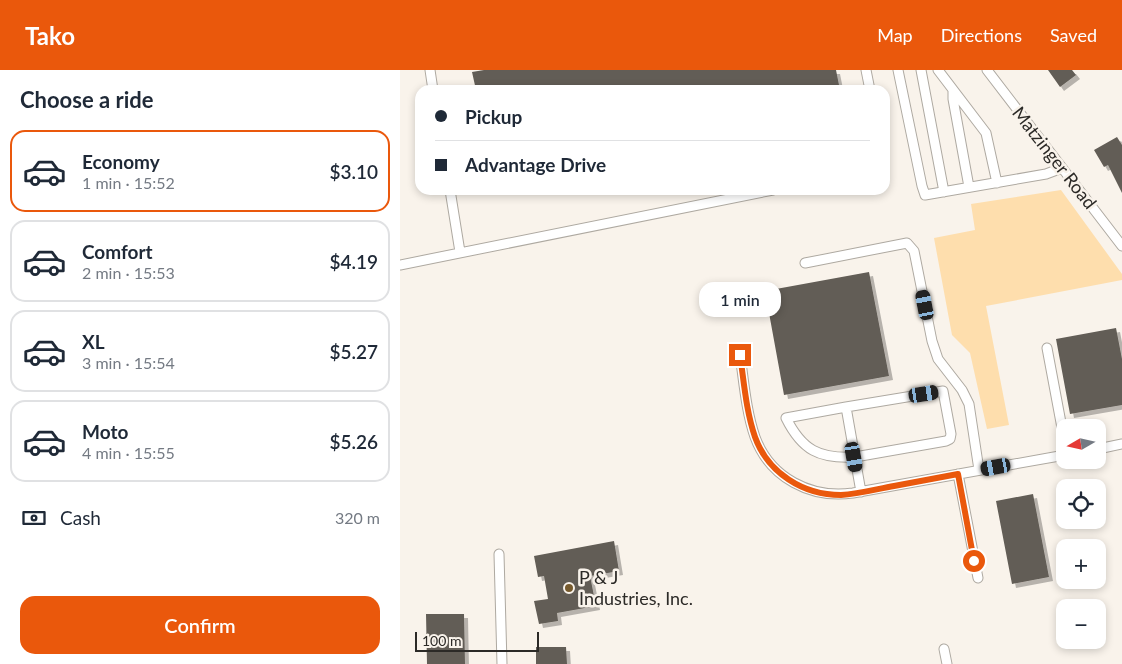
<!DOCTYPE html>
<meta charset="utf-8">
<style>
:root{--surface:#fff;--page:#f2f2f3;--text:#1f2937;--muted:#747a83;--line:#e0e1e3;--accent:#ea580c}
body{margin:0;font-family:Lato,sans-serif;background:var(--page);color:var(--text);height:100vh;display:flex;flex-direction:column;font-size:19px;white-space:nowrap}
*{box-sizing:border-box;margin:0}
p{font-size:16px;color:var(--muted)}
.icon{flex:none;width:28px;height:28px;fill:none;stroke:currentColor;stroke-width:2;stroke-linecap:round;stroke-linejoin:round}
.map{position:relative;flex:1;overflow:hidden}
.drawer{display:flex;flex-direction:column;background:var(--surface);width:400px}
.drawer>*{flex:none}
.hud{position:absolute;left:15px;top:15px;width:475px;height:110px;border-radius:15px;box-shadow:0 2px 8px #0003;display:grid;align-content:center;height:110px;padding:0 20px;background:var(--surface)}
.needle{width:32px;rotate:261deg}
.buttons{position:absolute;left:656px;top:349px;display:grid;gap:10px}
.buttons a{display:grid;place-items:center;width:50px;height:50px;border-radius:10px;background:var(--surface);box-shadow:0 2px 8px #0003;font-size:25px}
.scale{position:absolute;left:15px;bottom:12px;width:124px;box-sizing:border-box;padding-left:5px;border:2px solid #2c2a27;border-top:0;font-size:14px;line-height:18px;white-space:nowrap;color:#2c2a27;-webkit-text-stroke:4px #f9f3eb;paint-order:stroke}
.end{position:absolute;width:22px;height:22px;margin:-11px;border:6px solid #ea580c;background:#fff;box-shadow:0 0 0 2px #fff}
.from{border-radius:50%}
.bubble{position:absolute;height:35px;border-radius:15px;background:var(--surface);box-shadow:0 2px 8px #0003;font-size:16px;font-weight:600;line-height:35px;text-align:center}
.car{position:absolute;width:15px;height:30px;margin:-15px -8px;border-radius:6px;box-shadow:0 0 4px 1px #0007;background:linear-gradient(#222 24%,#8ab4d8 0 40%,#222 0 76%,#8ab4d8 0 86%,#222 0)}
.hud b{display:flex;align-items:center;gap:18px;height:48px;font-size:19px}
.hud b+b{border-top:1px solid var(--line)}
.hud i{width:12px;height:12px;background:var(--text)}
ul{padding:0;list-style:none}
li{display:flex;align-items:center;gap:15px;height:82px;margin:0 10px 8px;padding:0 10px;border:2px solid var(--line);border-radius:15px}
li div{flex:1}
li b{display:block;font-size:19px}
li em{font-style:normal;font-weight:600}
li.selected{border-color:var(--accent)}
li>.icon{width:45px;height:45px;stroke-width:1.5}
h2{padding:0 20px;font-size:22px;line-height:60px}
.pay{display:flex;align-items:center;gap:12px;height:55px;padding:0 20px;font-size:19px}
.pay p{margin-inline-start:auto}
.action{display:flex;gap:10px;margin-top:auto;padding:10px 20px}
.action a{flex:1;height:58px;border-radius:15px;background:var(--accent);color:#fff;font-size:20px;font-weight:600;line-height:58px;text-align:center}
header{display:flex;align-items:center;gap:30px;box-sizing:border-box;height:70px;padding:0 25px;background:var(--accent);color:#fff}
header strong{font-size:24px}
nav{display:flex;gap:28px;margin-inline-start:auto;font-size:18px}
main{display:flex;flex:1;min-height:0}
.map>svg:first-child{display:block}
</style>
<header>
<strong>Tako</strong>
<nav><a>Map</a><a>Directions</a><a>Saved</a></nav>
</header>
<main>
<section class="drawer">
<h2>Choose a ride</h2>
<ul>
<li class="selected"><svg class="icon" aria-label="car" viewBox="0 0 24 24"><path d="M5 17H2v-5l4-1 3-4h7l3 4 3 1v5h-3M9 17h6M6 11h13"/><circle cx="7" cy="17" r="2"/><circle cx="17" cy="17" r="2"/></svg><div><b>Economy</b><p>1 min · 15:52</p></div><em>$3.10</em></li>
<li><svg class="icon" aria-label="car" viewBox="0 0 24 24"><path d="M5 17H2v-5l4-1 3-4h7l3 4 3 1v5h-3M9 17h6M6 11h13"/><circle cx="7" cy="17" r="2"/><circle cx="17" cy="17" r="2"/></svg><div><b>Comfort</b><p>2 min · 15:53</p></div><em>$4.19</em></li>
<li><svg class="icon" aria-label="car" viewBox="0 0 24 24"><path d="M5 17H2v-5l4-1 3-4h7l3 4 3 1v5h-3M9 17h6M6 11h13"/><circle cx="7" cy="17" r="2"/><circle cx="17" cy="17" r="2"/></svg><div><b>XL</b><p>3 min · 15:54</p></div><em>$5.27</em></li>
<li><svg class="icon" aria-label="car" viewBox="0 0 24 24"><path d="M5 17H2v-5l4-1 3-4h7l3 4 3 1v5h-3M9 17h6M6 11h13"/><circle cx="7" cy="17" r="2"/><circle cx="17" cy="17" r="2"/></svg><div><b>Moto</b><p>4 min · 15:55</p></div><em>$5.26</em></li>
</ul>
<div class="pay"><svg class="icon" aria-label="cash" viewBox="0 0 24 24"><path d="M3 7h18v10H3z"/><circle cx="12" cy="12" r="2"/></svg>Cash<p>320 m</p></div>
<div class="action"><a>Confirm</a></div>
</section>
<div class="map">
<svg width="722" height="594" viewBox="0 0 722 594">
<defs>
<filter id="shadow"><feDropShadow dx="4" dy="4" stdDeviation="0" flood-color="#0004"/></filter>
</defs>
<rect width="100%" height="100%" fill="#f9f3eb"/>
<path fill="#fedead" d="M661,120L722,204V210L586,236L609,355L587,359L570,283L552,265L534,168L575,160L571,134Z"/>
<path fill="#625d56" filter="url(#shadow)" d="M84,0H436L440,20H76L72,2Z
M648,0H672L676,5L660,17Z
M717,67L722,75V123L708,95L704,97L694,80Z
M469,202L489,306L384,325L365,221Z
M716,258L722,289V335L670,344L656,269Z
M633,424L649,507L612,514L596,431Z
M214,471L219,501L190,506L196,536L157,543L158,551L139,554L134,531L148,529L144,506L138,507L134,486Z
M26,544H64L65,594H27Z
M136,577H166L167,594H136Z"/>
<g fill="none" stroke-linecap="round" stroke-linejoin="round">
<g stroke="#aea9a1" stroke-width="11">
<path id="minor" d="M30,0L33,20
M466,0L470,20
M498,0L522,116L525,125L646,104L662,98
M521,0L544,122
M538,0L586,63L597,113
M587,0L722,176
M553,20V29L569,117
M50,120L60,182
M405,193L507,173L514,181L532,271L538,289L562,320L569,334L579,400
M0,195L373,120
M647,278L665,374
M340,285C344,312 346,341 355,367C370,408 411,429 453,423L665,385
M446,337L543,321L551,364L550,369L546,371L455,387C419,389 402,380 386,348L446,337C451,365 456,394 461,422
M698,379L722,374
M558,404L578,508
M99,484L102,594
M544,579L547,594"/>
</g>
<use href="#minor" stroke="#fff" stroke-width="9"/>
</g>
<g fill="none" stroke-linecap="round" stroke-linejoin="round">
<path stroke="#ea580c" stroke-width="6" d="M340,285C344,312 346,341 355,367C368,403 403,425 441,425C459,424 477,419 494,416C515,412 536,408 558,404L574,491"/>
</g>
<circle fill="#765a2d" stroke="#f9f3eb" stroke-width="2" cx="169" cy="518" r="5"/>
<g text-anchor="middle" stroke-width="5" stroke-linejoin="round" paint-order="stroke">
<g font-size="18" fill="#2c2a27" stroke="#f9f3eb">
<text transform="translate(654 88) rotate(52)" y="6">Matzinger Road</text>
</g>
<g font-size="18" fill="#2c2a27" stroke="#f9f3eb" text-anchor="start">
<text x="179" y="514">P &amp; J<tspan x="179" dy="21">Industries, Inc.</tspan></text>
</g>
</g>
</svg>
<div class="buttons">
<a><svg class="needle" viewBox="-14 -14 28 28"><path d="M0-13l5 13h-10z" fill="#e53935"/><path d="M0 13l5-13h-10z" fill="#747a83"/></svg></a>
<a><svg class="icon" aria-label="locate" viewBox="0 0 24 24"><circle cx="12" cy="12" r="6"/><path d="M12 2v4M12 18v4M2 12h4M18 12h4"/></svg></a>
<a>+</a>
<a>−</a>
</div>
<div class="scale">100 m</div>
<i class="end from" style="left:574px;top:491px"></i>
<i class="end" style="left:340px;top:285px"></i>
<div class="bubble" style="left:299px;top:212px;width:82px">1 min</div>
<i class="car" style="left:525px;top:235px;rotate:349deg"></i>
<i class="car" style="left:524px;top:324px;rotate:81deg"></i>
<i class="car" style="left:454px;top:387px;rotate:170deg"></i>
<i class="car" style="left:596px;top:397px;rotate:260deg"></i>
<div class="hud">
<b><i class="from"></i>Pickup</b>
<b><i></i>Advantage Drive</b>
</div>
</div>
</main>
